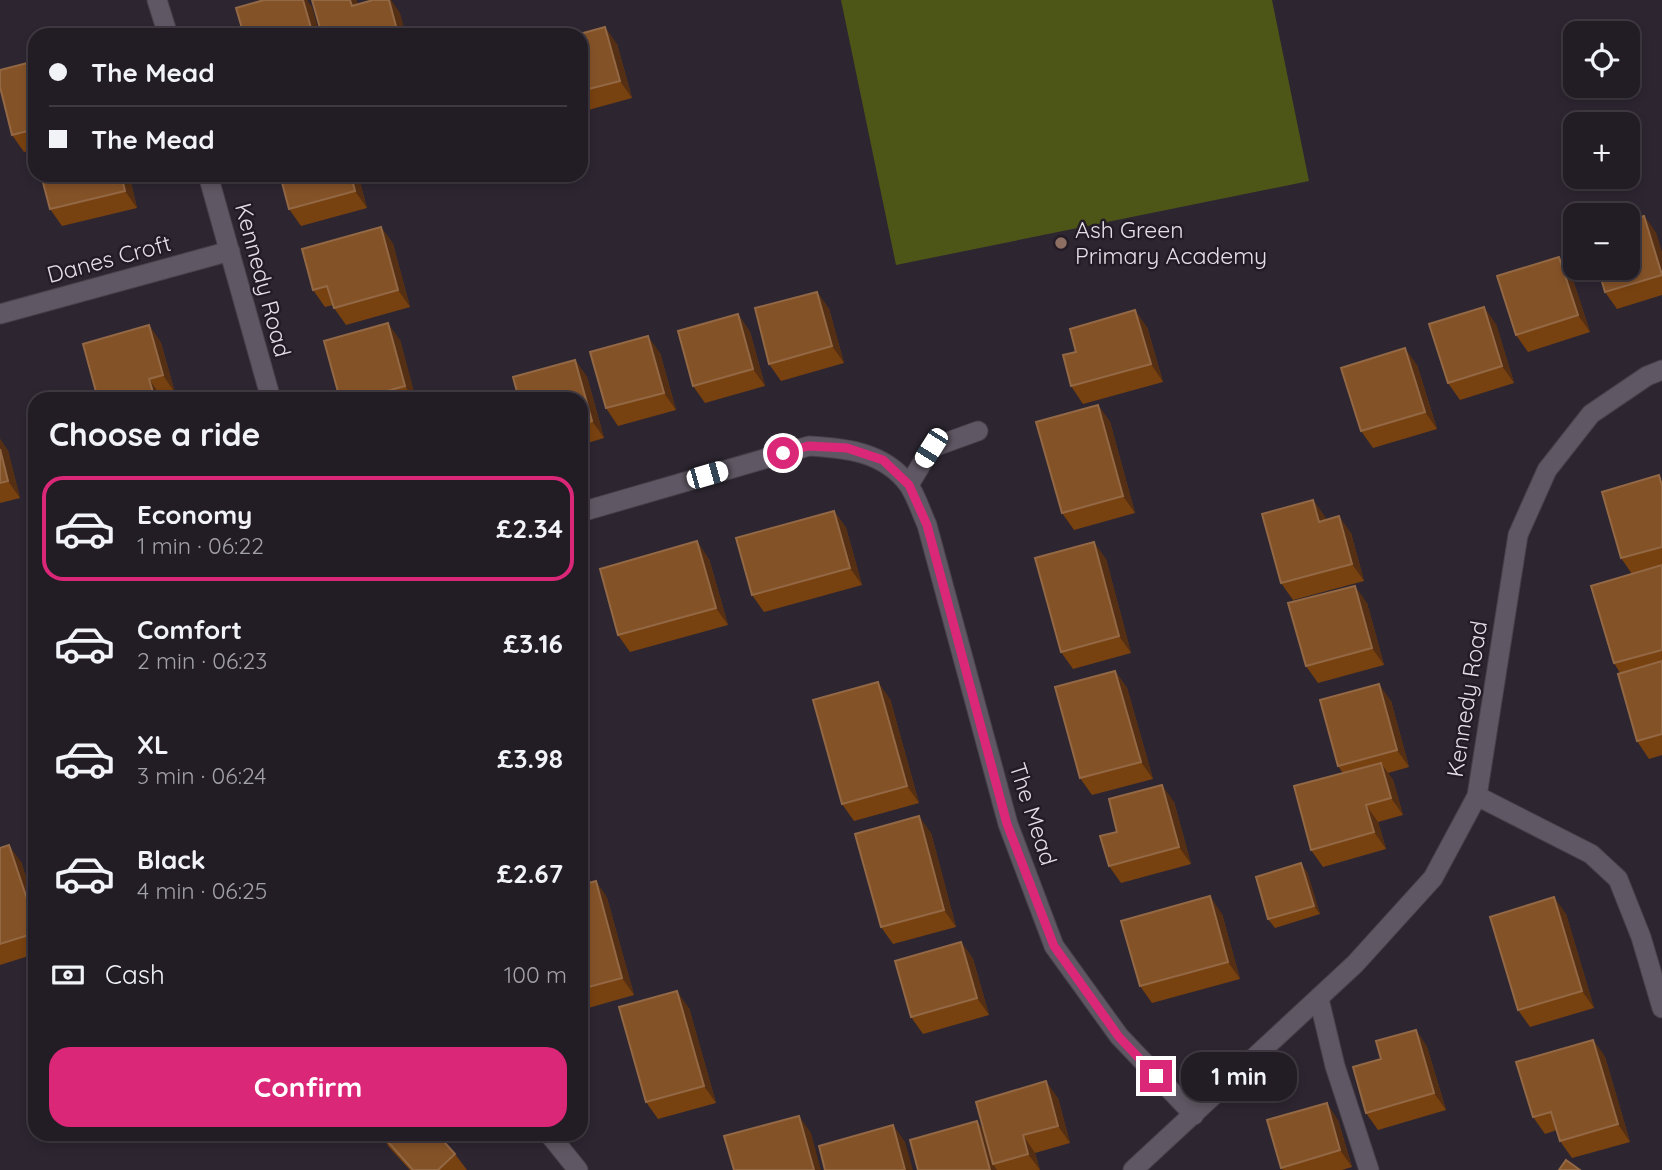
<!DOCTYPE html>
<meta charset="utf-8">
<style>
:root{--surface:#221c25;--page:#2e2932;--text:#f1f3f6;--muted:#a2a1a7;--line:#3f3a42;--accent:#db2777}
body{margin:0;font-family:Quicksand,sans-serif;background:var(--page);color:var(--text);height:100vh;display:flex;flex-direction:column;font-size:26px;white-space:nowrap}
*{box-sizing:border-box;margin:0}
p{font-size:23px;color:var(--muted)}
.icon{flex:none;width:38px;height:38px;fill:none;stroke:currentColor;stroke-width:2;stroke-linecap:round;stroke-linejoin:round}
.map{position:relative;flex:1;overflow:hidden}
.panel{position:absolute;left:28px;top:392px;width:560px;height:749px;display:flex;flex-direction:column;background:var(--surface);border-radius:21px;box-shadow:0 4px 10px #0003,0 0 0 2px var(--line)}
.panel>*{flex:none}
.top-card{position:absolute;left:28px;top:28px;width:560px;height:154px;border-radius:21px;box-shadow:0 4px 10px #0003,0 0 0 2px var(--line);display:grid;align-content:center;height:154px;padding:0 21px;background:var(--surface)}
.controls{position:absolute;left:1563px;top:21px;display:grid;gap:14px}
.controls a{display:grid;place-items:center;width:77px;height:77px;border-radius:14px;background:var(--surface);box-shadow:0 4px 10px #0003,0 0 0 2px var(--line);font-size:35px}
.end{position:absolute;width:32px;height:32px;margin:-16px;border:9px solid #db2777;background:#fff;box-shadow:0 0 0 4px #fff}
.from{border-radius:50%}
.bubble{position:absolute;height:49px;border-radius:21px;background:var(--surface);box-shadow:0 4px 10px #0003,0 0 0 2px var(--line);font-size:23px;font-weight:700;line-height:49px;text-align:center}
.car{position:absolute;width:21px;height:42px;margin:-21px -10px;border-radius:9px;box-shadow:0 0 5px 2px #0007;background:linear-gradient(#fff 24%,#345 0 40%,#fff 0 76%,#345 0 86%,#fff 0)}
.top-card b{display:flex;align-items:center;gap:24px;height:66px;font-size:26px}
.top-card b+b{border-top:2px solid var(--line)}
.top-card i{width:18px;height:18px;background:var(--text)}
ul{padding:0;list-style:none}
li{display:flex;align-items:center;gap:21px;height:105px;margin:0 14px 10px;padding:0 7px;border:4px solid transparent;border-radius:21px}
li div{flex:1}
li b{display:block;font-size:26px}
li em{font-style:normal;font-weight:700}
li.selected{border-color:var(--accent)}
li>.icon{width:63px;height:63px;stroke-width:1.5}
h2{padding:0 21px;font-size:32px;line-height:84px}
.pay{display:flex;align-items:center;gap:18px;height:77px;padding:0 21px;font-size:26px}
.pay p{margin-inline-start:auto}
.primary-button{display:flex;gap:14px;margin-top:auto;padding:14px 21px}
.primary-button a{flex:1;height:80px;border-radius:21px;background:var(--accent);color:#fff;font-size:28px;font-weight:700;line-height:80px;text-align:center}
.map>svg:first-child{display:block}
</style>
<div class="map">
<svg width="1662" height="1170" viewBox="0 0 1662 1170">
<rect width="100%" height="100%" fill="#2d2631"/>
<path fill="#4d5617" d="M841,0H1272L1309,181L896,265Z"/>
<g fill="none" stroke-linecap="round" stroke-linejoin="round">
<g stroke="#47414a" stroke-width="21">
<path id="service" d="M1319,999L1335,1066L1369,1170"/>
</g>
<g stroke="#47414a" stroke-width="21">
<path id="minor" d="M157,0L168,35
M208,175L271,399
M0,314L230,251
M909,485L931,448L978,431
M581,512L809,446C846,448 884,452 908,484C916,495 921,512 927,525L1008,824L1054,946L1119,1036L1194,1115
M1477,796L1591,854L1618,879L1641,937L1662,1008
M549,1134L578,1170
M1133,1170L1355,964L1433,878L1477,796L1518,535L1547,470L1591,414L1647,376L1662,370"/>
</g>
<use href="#service" stroke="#5f5763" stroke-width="19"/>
<use href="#minor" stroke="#5f5763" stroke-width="19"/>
</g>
<path fill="#784110" d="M581,35L617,44L632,98L581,112Z
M35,61V149L24,152L12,135Z
M129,175L137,208L62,226L50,209Z
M280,175H358L367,208L301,226L289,209Z
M1644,216L1656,233L1662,253V295L1617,309L1605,292Z
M381,227L393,244L410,307L346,325L334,308L333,305L325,307L313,290Z
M1559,257L1571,274L1590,332L1528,352L1516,335Z
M817,292L829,309L844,363L781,381L769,364Z
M738,314L750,332L765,386L705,403L693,386Z
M1496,324L1514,383L1460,400L1448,383Z
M149,325L161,343L175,393L161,396L98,399Z
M1147,327L1163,382L1083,404L1071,386L1076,352Z
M400,340L414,393L422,399H340Z
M660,353L676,410L618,426L606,408Z
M575,360L587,377L604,438L581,445V399Z
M1417,365L1437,429L1373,448L1361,431Z
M1098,405L1110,422L1135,513L1074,530L1062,513Z
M0,439L8,451L20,498L0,503Z
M1662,480V755L1649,759L1637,741L1620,673L1614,663L1632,574L1621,558Z
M1313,500L1325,517L1326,520L1351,533L1364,581L1293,600L1281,583Z
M834,511L846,528L862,585L764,612L752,595Z
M709,559L728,625L630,652L618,635Z
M1106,559L1131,653L1073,669L1061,652Z
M1367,603L1384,665L1318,683L1306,666Z
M1115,671L1127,688L1153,779L1092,795L1080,778Z
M890,699L919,803L854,821L842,804Z
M1391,701L1409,767L1388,773L1393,780L1403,815L1378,822L1386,849L1323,867L1311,850L1343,773L1338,766Z
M1174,802L1191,864L1121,883L1109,866L1117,832Z
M931,833L956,927L893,944L881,927Z
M0,848L21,862L35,904V954L0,965Z
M1307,872L1320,914L1275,928L1268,919Z
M596,881L607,898L634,995L581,1010V885Z
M1222,914L1240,979L1152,1003L1140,986Z
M1566,914L1594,1008L1530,1027L1518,1010Z
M961,942L973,959L989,1015L923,1034L911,1017Z
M689,1008L716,1103L658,1119L646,1102Z
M1416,1030L1427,1047L1446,1110L1378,1130L1366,1113L1381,1059Z
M1593,1040L1605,1057L1630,1142L1572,1158L1560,1141L1557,1130L1545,1134L1533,1117Z
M1058,1098L1070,1143L1035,1153L1040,1170H918L977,1121L984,1131Z
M1338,1120L1352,1167L1342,1170H1283L1281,1168Z
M380,1134H437L455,1154L467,1170H410L389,1147Z"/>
<path fill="#552f14" d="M303,0H307L312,7L320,35H313Z
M350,0H357V1L363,23L352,6Z
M389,0H391L400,13L406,35H399L398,34Z
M605,27L617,44L632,98L620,81Z
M121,175H129L137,208L125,191Z
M351,175H358L367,208L355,191Z
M1644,216L1656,233L1662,253V274Z
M381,227L393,244L410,307L398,290Z
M1559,257L1571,274L1590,332L1578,315Z
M817,292L829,309L844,363L832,346Z
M1484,307L1496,324L1514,383L1502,366Z
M1135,310L1147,327L1163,382L1151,364Z
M738,314L750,332L765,386L753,369Z
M388,323L400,340L416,399H414L405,386Z
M149,325L161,343L175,393L163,375Z
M648,336L660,353L676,410L664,393Z
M1405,348L1417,365L1437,429L1425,412Z
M575,360L587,377L604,438L592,421Z
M149,379L161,396L162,399H155Z
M1098,405L1110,422L1135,513L1123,496Z
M0,439L8,451L20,498L8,481L0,449Z
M1313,500L1325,517L1331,539L1319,522Z
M834,511L846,528L862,585L850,568Z
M1339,516L1351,533L1364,581L1352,564Z
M697,541L709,559L728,625L716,608Z
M1094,542L1106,559L1131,653L1119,636Z
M1355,586L1367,603L1384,665L1372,648Z
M1115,671L1127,688L1153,779L1141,762Z
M878,682L890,699L919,803L907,786Z
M1379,684L1391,701L1409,767L1397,750Z
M1381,763L1393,780L1403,815L1391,798Z
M1162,785L1174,802L1191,864L1179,847Z
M1366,805L1378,822L1386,849L1374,832Z
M919,816L931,833L956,927L944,910Z
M9,845L21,862L35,904V923Z
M1301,863L1307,872L1320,914L1314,906Z
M596,881L607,898L634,995L622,978Z
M1210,896L1222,914L1240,979L1228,962Z
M1554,897L1566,914L1594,1008L1582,991Z
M961,942L973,959L989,1015L977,998Z
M677,991L689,1008L716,1103L704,1086Z
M1416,1030L1427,1047L1446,1110L1434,1093Z
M1593,1040L1605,1057L1630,1142L1618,1124Z
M1046,1081L1058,1098L1070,1143L1058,1126Z
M1327,1103L1338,1120L1352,1167L1340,1150Z
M799,1116L811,1133L821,1170H814Z
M977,1121L989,1138L993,1164L997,1170H990Z
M893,1125L905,1142L913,1170H905Z
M1023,1135L1035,1153L1040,1170L1028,1154Z"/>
<path fill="#845227" stroke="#936845" stroke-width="2" d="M264,0H303L313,35H244L236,8Z
M312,0H350L352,6L373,0H389L398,34L394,35H322Z
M605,27L620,81L581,91V35H576Z
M35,61V129L12,135L0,87V70Z
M41,175H121L125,191L50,209Z
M280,175H351L355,191L289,209Z
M1644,216L1662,275L1605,292L1598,268H1628V221Z
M381,227L398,290L334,308L327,286L313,290L302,249Z
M1559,257L1578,315L1516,335L1497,276Z
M817,292L832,346L769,364L755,308Z
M1484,307L1502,366L1448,383L1429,324Z
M1135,310L1151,364L1071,386L1063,355L1076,352L1070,329Z
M738,314L753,369L693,386L678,331Z
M388,323L405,386L358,399H340L324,341Z
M149,325L163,375L149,379L155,399H98L83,344Z
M648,336L664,393L606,408L590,352Z
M1405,348L1425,412L1361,431L1341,368Z
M575,360L592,421L581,424V399H519L513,377Z
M417,392L419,399H393Z
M1098,405L1123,496L1062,513L1036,422Z
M0,449L8,481L0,483Z
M1659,475L1662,486V547L1621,558L1602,492Z
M1313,500L1319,522L1339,516L1352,564L1281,583L1262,514Z
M834,511L850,568L752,595L736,538Z
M697,541L716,608L618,635L600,569Z
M1094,542L1119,636L1061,652L1035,558Z
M1662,565V650L1614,663L1591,586Z
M1355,586L1372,648L1306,666L1288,603Z
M1662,661V734L1637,741L1618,674Z
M1115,671L1141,762L1080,778L1055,687Z
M878,682L907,786L842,804L813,700Z
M1379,684L1397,750L1338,766L1320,700Z
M35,719V736L31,720Z
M1381,763L1391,798L1366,805L1374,832L1311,850L1294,786Z
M1162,785L1179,847L1109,866L1100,836L1117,832L1109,799Z
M919,816L944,910L881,927L855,834Z
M9,845L35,923V933L0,944V848Z
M1301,863L1314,906L1268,919L1256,877Z
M596,881L622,978L581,989V885Z
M1210,896L1228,962L1140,986L1121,921Z
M1554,897L1582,991L1518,1010L1490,917Z
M961,942L977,998L911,1017L895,961Z
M677,991L704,1086L646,1102L619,1007Z
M1416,1030L1434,1093L1366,1113L1353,1067L1381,1059L1376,1041Z
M1593,1040L1618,1124L1560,1141L1551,1112L1533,1117L1516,1062Z
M1046,1081L1058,1126L1023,1135L1028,1154L993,1164L976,1102Z
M1327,1103L1340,1150L1281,1168L1267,1120Z
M799,1116L814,1170H734L724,1136Z
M977,1121L990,1170H918L910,1140Z
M893,1125L905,1170H825L819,1146Z
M381,1134H437L455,1154L438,1170H413Z
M1566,1160L1580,1170H1559Z"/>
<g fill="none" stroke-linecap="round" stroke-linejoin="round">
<path stroke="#db2777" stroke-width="9" d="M783,453L808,446L847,448L883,460L909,485L927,525L1007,824L1054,946L1119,1037L1156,1076"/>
</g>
<circle fill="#8d6e63" stroke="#231c27" stroke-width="2.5" cx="1061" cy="243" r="7"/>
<g text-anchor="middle" stroke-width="5" stroke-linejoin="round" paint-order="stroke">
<g font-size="23" fill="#e4dfe7" stroke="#231c27" text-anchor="start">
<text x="1075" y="238">Ash Green<tspan x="1075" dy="26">Primary Academy</tspan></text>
</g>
<g font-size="23" fill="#e4dfe7" stroke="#231c27">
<text transform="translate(109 259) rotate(-15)" y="8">Danes Croft</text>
<text transform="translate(263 280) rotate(75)" y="8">Kennedy Road</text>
<text transform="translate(1467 699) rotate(-81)" y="8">Kennedy Road</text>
<text transform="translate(1033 814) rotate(72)" y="8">The Mead</text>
</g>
</g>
</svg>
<div class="controls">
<a><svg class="icon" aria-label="locate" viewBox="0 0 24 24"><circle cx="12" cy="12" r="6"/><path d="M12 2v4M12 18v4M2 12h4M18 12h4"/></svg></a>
<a>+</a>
<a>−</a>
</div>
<i class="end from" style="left:783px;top:453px"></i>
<i class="end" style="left:1156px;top:1076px"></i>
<div class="bubble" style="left:1181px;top:1052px;width:116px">1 min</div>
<i class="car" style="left:931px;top:448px;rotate:212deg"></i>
<i class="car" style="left:707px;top:475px;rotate:74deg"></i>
<div class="top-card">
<b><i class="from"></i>The Mead</b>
<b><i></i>The Mead</b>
</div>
<section class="panel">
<h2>Choose a ride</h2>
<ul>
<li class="selected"><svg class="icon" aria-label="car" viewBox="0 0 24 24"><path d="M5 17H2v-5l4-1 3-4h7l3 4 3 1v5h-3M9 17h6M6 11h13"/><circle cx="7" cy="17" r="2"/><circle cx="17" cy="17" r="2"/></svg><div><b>Economy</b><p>1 min · 06:22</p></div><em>£2.34</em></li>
<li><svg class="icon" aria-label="car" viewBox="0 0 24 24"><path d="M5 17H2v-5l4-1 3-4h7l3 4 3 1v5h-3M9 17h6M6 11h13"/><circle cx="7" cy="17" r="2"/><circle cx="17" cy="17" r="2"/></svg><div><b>Comfort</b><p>2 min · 06:23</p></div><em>£3.16</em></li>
<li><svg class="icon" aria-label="car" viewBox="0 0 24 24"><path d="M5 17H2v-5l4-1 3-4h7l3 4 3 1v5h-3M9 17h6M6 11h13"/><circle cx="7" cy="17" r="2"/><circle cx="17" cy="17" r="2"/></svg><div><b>XL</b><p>3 min · 06:24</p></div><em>£3.98</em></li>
<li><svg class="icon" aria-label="car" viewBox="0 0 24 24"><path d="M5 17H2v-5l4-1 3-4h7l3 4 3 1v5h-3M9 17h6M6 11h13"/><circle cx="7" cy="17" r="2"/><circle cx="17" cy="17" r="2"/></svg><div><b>Black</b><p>4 min · 06:25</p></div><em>£2.67</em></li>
</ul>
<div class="pay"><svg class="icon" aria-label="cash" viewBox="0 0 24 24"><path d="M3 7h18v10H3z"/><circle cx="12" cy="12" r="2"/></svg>Cash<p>100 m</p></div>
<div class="primary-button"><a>Confirm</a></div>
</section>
</div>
